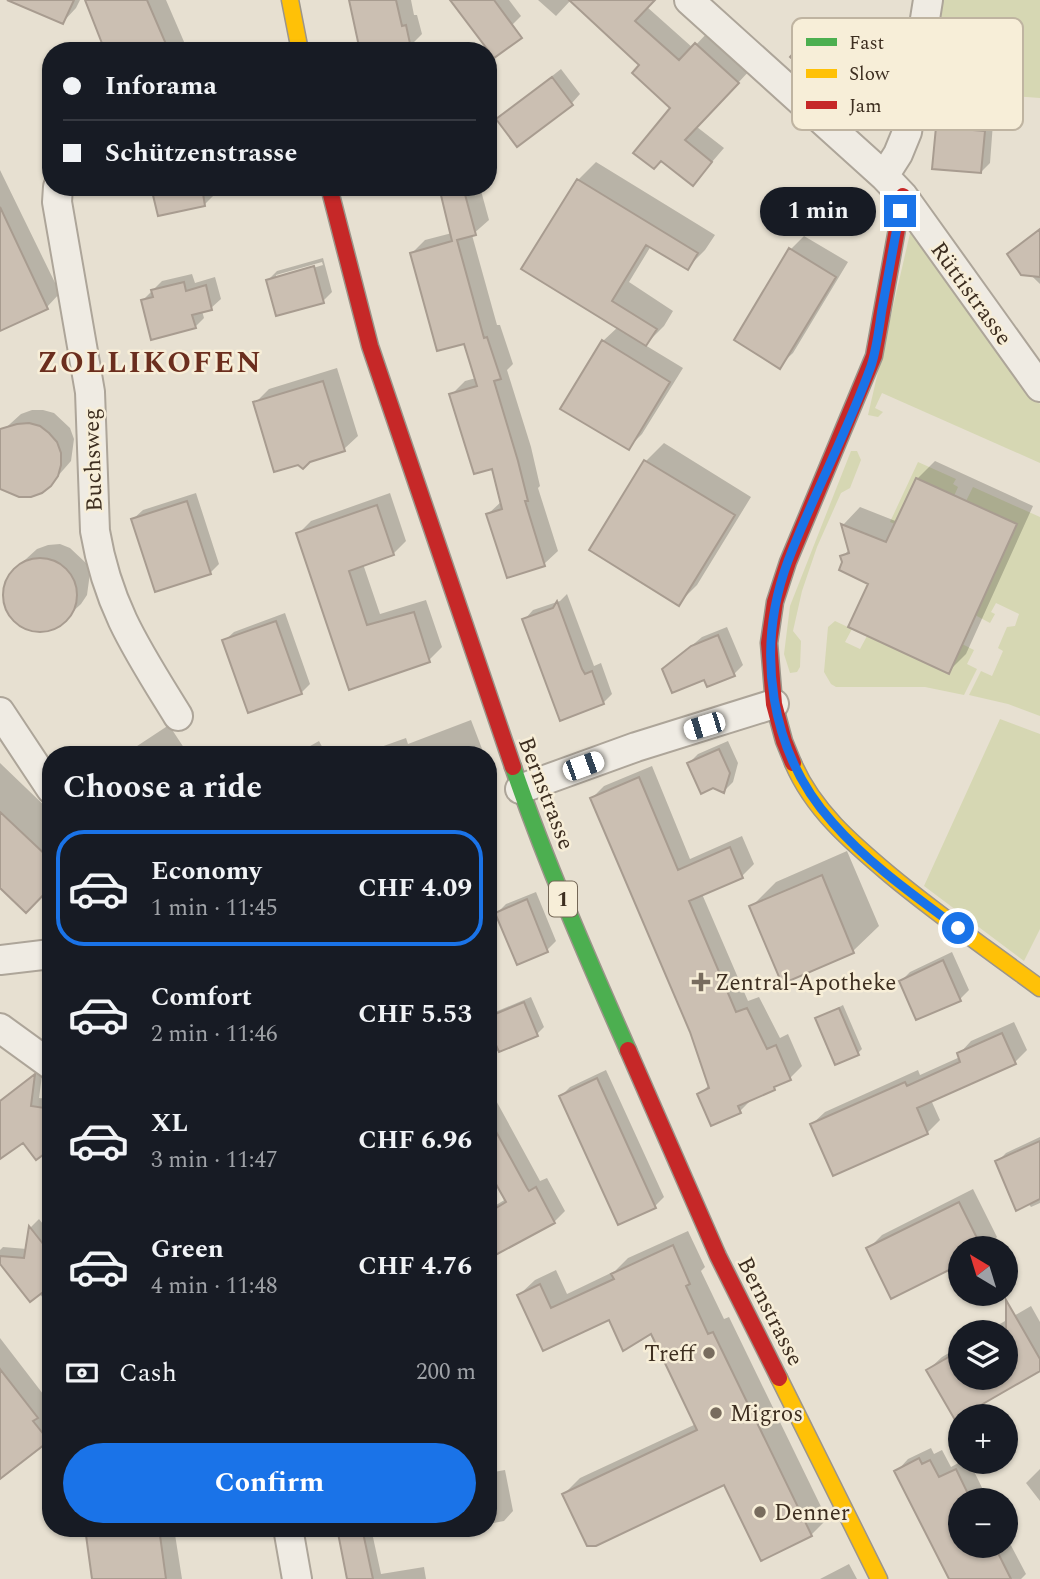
<!DOCTYPE html>
<meta charset="utf-8">
<style>
:root{--surface:#171b24;--page:#242831;--text:#f1f3f6;--muted:#9ea1a6;--line:#363941;--accent:#1a73e8}
body{margin:0;font-family:Spectral,serif;background:var(--page);color:var(--text);height:100vh;display:flex;flex-direction:column;font-size:26px;white-space:nowrap}
*{box-sizing:border-box;margin:0}
p{font-size:23px;color:var(--muted)}
.icon{flex:none;width:38px;height:38px;fill:none;stroke:currentColor;stroke-width:2;stroke-linecap:round;stroke-linejoin:round}
.map{position:relative;flex:1;overflow:hidden}
.drawer{position:absolute;left:42px;top:746px;width:455px;height:791px;display:flex;flex-direction:column;background:var(--surface);border-radius:28px;box-shadow:0 2px 5px #0004}
.drawer>*{flex:none}
.guide{position:absolute;left:42px;top:42px;width:455px;height:154px;border-radius:28px;box-shadow:0 2px 5px #0004;display:grid;align-content:center;height:154px;padding:0 21px;background:var(--surface)}
.needle{width:46px;rotate:322deg}
.fabs{position:absolute;left:948px;top:1236px;display:grid;gap:14px}
.fabs a{display:grid;place-items:center;width:70px;height:70px;border-radius:50%;background:var(--surface);box-shadow:0 2px 5px #0004;font-size:35px}
.end{position:absolute;width:32px;height:32px;margin:-16px;border:9px solid #1a73e8;background:#fff;box-shadow:0 0 0 4px #fff}
.from{border-radius:50%}
.bubble{position:absolute;height:49px;border-radius:24px;background:var(--surface);box-shadow:0 2px 5px #0004;font-size:23px;font-weight:700;line-height:49px;text-align:center}
.car{position:absolute;width:21px;height:42px;margin:-21px -10px;border-radius:9px;box-shadow:0 0 5px 2px #0007;background:linear-gradient(#fff 24%,#345 0 40%,#fff 0 76%,#345 0 86%,#fff 0)}
.guide b{display:flex;align-items:center;gap:24px;height:66px;font-size:26px}
.guide b+b{border-top:2px solid var(--line)}
.guide i{width:18px;height:18px;background:var(--text)}
ul{padding:0;list-style:none}
li{display:flex;align-items:center;gap:21px;height:116px;margin:0 14px 10px;padding:0 7px;border:4px solid transparent;border-radius:28px}
li div{flex:1}
li b{display:block;font-size:26px}
li em{font-style:normal;font-weight:700}
li.current{border-color:var(--accent)}
li>.icon{width:63px;height:63px;stroke-width:1.5}
h2{padding:0 21px;font-size:32px;line-height:84px}
.pay{display:flex;align-items:center;gap:18px;height:77px;padding:0 21px;font-size:26px}
.pay p{margin-inline-start:auto}
.button{display:flex;gap:14px;margin-top:auto;padding:14px 21px}
.button a{flex:1;height:80px;border-radius:42px;background:var(--accent);color:#fff;font-size:28px;font-weight:700;line-height:80px;text-align:center}
.map>svg:first-child{display:block}
</style>
<div class="map">
<svg width="1040" height="1579" viewBox="0 0 1040 1579">
<rect width="100%" height="100%" fill="#e7e0d1"/>
<path fill="#d6d7b3" d="M938,0H1040V98L924,90Z
M911,229L1040,404V463L882,393L875,408L883,412L878,417L868,415Z
M851,451H857L861,460L850,488L841,493L817,547L802,591L793,631L801,641L800,667L797,672L790,673L784,654L790,606Z
M918,462L956,479L953,484L958,487L954,496L916,478L895,524L890,522Z
M973,487L1040,517V716L1008,704L969,695L981,671L992,676L1003,651L998,648L1007,627L1015,626L1019,614L996,603L991,612L995,614L990,623L975,615L966,501Z
M835,621L852,629L845,642L860,649L867,636L949,673L962,644L974,650L967,664L977,669L964,695L925,687H836L831,684L824,672L828,627Z
M1000,719L1040,734V929L1024,961L924,886Z"/>
<path fill="#0003" fill-rule="evenodd" d="M8,0H80L76,8L63,22Z
M87,0H166L188,51H107Z
M351,0H411L414,15H417L422,34L410,46Z
M458,0H509L521,16L512,25L477,32Z
M538,0H571L556,16Z
M571,0H653L647,7L693,48L709,31L751,69L697,127L724,148L693,184L673,108L642,65Z
M561,69L580,94L572,103L498,119Z
M947,118L993,123L990,163L981,172L938,128Z
M596,162L715,235L705,250L687,268L651,246L629,282L673,311L664,326L645,345L683,368L642,434L628,448L603,341L618,327L578,180Z
M0,170L60,293L47,307L0,326Z
M153,187H223L217,188L218,191L204,205Z
M395,187H434L397,196Z
M442,187H480L489,220L472,235L497,325H500L513,364L507,370L531,447L540,486L538,488L558,551L544,564L488,514L502,501L493,467L451,395L465,381L476,378L465,342L412,253L425,240L452,233Z
M1040,229V284L1009,254Z
M804,236L848,262L793,353L779,366L791,249Z
M323,258L332,292L323,301L268,280L277,271ZM322,262L323,265L276,279V275Z
M192,274L195,283L215,277L221,299L211,308L202,311L204,318L195,327L143,300L162,281Z
M337,368L358,436L344,449L255,403L269,389Z
M32,410H43L54,413L70,428L74,439L71,461L50,485L31,496L8,493L0,487V433L21,414Z
M664,443L751,497L697,585L679,603L591,550L646,461Z
M935,461L1033,506L966,654L948,672L870,583L844,562L842,557L850,549L843,525L860,507L898,522L917,479Z
M196,493L219,564L210,573L133,519L143,510Z
M390,493L406,541L393,554L363,564L380,614L426,600L442,647L429,660L350,688L298,534L311,521Z
M60,544L70,548L86,563L90,573L87,595L81,604L57,626L47,630L25,627L9,612L5,601L4,590L8,579L14,570L37,549L48,545Z
M567,594L594,666L601,663L612,694L603,703L524,620L533,610L560,601Z
M285,613L310,684L301,693L224,641L234,632Z
M727,627L743,665L734,674L705,677L664,669L702,637Z
M471,720L484,754H372L378,748L406,738L408,744Z
M169,725L188,754H126L128,752Z
M319,741L326,754H296Z
M728,741L738,763L733,782L724,791L689,763L698,754Z
M0,763L51,812V886H0Z
M652,766L690,859L742,836L754,864L742,876L702,894L748,1001L759,997L780,1038L788,1034L802,1066L790,1078L752,1099L740,1111L699,1095L710,1084L691,1031L592,798L604,786Z
M847,851L879,926L853,951L783,981L751,907L776,882Z
M536,892L556,941L547,950L517,963L497,913L506,904Z
M952,952L969,990L960,999L901,981L910,972Z
M531,997L544,1027L537,1034L488,1055V1015Z
M843,1005L862,1049L858,1053L836,1063L817,1019Z
M1014,1022L1027,1050L1015,1062L931,1100L940,1120L927,1133L812,1124L825,1112L918,1070L920,1075L960,1057L959,1054L971,1041Z
M43,1068L39,1098L51,1099V1167L41,1154L23,1141L0,1147V1101Z
M606,1070L664,1197L655,1206L619,1223L561,1096L570,1087Z
M493,1095L540,1181L547,1178L565,1211L554,1222L488,1244V1210L506,1199L488,1167V1097Z
M1040,1137V1203L1031,1207L997,1162L1006,1153Z
M973,1189L997,1237L986,1248L868,1249L882,1235Z
M39,1219L51,1234V1308L39,1293L0,1262V1250L3,1247L27,1249L31,1227Z
M688,1231L705,1267L701,1271L724,1319L729,1317L827,1519L811,1535L725,1482L589,1547L564,1494L580,1478L696,1424L651,1331L609,1318L543,1349L519,1295L535,1280L556,1270L567,1294L615,1271L628,1258Z
M1031,1306L1040,1322V1369L955,1417L928,1370L942,1357L961,1346V1377H1006V1332H986Z
M0,1338L50,1403L46,1407L51,1412V1437L0,1477Z
M931,1448L934,1454L942,1450L951,1467L962,1461H969L988,1500H961V1545H1006V1536L1026,1574L1021,1579H951L897,1471L908,1459Z
M1040,1469V1501L1026,1483Z
M505,1470L513,1511L504,1521L488,1524V1473Z
M87,1528H174L182,1579H94Z
M339,1528H371L381,1574L424,1567L426,1579H349Z
M434,1528H469L435,1534Z
M849,1564L857,1579H820Z"/>
<path fill="#cbbfb2" stroke="#a89c90" stroke-width="2" d="M7,0H74L63,24Z
M85,0H147L169,51H105Z
M349,0H396L402,26L406,25L411,48L398,51H360Z
M450,0H494L522,38L494,58Z
M569,0H655L635,21L679,60L695,43L739,83L685,140L712,162L693,186L661,161L654,169L633,153L670,108L632,73L639,65Z
M816,28L855,60L827,91L790,57Z
M552,77L573,105L517,147L496,119Z
M936,127L985,131L981,173L932,169Z
M577,179L698,253L688,270L646,245L612,301L657,329L646,346L521,269Z
M151,187H202L205,206L158,216Z
M439,187H463L476,235L457,240L484,338L487,337L501,379L494,381L518,461L528,501H525L545,566L507,578L486,514L502,509L492,469L474,474L449,394L477,386L464,344L437,351L410,253L452,241Z
M0,207L48,309L0,331Z
M1040,229V277L1021,275L1007,254Z
M789,248L836,277L780,369L734,340Z
M314,266L324,303L276,316L266,280Z
M184,282L186,291L206,285L212,310L192,315L196,328L151,340L141,300L153,297L151,290Z
M602,340L670,382L629,450L560,409Z
M323,381L345,451L310,462L303,469L298,465L274,472L253,402Z
M29,423L40,426L49,433L57,442L61,453V465L58,476L51,486L42,493L31,497H19L0,489V429L17,424Z
M644,460L735,515L679,606L589,550Z
M916,478L1017,524L949,674L848,627L868,584L839,570L842,562L840,556L849,553L841,524L886,542Z
M187,501L211,574L155,592L131,519Z
M377,505L394,555L349,571L367,625L414,612L430,662L349,690L296,533Z
M3 595a37 37 0 1 1 74 0a37 37 0 1 1-74 0Z
M557,601L582,669L585,674L592,671L604,704L560,721L522,619L553,608Z
M276,621L302,694L248,713L222,640Z
M718,635L735,676L707,687L704,680L672,693L662,669L691,646Z
M719,749L730,773L724,793L713,788L701,794L687,763Z
M639,777L678,870L730,847L743,878L689,901L736,1012L747,1008L767,1049L776,1045L791,1080L774,1087L775,1090L738,1106L741,1113L711,1126L697,1094L709,1088L690,1032L590,798Z
M0,812L51,860V887L26,913L0,888Z
M822,875L854,953L782,984L749,906Z
M527,899L548,952L517,965L495,913Z
M943,960L961,1001L916,1020L899,981Z
M524,1002L538,1036L499,1052L488,1027V1017Z
M839,1008L859,1055L835,1065L815,1018Z
M1002,1033L1016,1064L917,1108L928,1134L833,1176L810,1124L905,1082L907,1086L960,1062L957,1053Z
M35,1074L31,1106L51,1109V1149L36,1160L23,1143L0,1159V1101Z
M597,1078L656,1208L618,1225L559,1096Z
M488,1117L527,1188L529,1191L536,1187L555,1223L488,1259V1213L506,1202L488,1170Z
M1040,1141V1199L1016,1211L995,1161Z
M959,1202L982,1248H961V1264L891,1299L866,1248Z
M29,1226L51,1254V1286L30,1302L0,1264V1256L24,1258Z
M673,1245L690,1284L686,1286L708,1334L713,1332L812,1536L761,1561L724,1485L596,1546H587L562,1494L697,1430L651,1334L623,1351L609,1320L543,1351L517,1295L540,1284L551,1308L614,1279L611,1274Z
M1006,1300L1040,1359V1371L955,1420L926,1370L961,1350V1377H1006Z
M0,1369L38,1418L33,1421L49,1441L0,1479Z
M919,1458L922,1464L930,1460L939,1477L956,1469L971,1500H961V1545H994L1011,1579H949L894,1471Z
M85,1528H159L166,1579H92Z
M337,1528H362L373,1579H347Z"/>
<g fill="none" stroke-linecap="round" stroke-linejoin="round">
<g stroke="#ada599" stroke-width="32">
<path id="street" d="M689,0L884,176L903,196L1040,387
M884,176L898,154L907,132L928,0
M58,187L57,202L90,392L95,531C108,608 138,651 178,716
M0,712L51,789
M520,789L636,747L774,704
M0,960L51,954
M0,1028L51,1065
M288,1528L297,1579"/>
</g>
<g stroke="#9c958a" stroke-width="19">
<path id="fast" d="M513,767C546,863 587,957 628,1050"/>
</g>
<g stroke="#9c958a" stroke-width="19">
<path id="slow" d="M290,0L300,51
M793,763C813,810 852,843 890,875C938,915 990,951 1040,988
M779,1378L879,1579"/>
</g>
<g stroke="#9c958a" stroke-width="19">
<path id="jam" d="M329,187L370,346L513,767
M793,763L784,741L774,704L769,643L775,602L788,562L874,356L903,196
M628,1050L718,1256L779,1378"/>
</g>
<use href="#street" stroke="#efebe3" stroke-width="28"/>
<use href="#fast" stroke="#4caf50" stroke-width="16"/>
<use href="#slow" stroke="#ffc107" stroke-width="16"/>
<use href="#jam" stroke="#c62828" stroke-width="16"/>
</g>
<g fill="none" stroke-linecap="round" stroke-linejoin="round">
<path stroke="#1a73e8" stroke-width="9" d="M900,211C894,244 888,276 882,309C879,328 877,348 871,366C847,433 813,495 788,561C755,649 769,752 833,823C869,864 915,896 958,928"/>
</g>
<g fill="#786c5e" stroke="#f7eed8" stroke-width="2.5">
<path d="M697.5 971.5h7v7h7v7h-7v7h-7v-7h-7v-7h7z"/>
<circle cx="709" cy="1353" r="7"/>
<circle cx="716" cy="1413" r="7"/>
<circle cx="760" cy="1512" r="7"/>
</g>
<g text-anchor="middle" stroke-width="5" stroke-linejoin="round" paint-order="stroke">
<rect fill="#f7eed8" stroke="#756857" stroke-width="2" x="549" y="881.5" width="28" height="35" rx="5"/>
<g font-size="21" font-weight="bold" fill="#3d2e20">
<text x="563" y="906">1</text>
</g>
<g font-size="23" fill="#3d2e20" stroke="#f7eed8">
<text transform="translate(972 293) rotate(54)" y="8">Rüttistrasse</text>
<text transform="translate(92 460) rotate(-92)" y="8">Buchsweg</text>
<text transform="translate(547 793) rotate(69)" y="8">Bernstrasse</text>
<text transform="translate(771 1311) rotate(63)" y="8">Bernstrasse</text>
</g>
<g font-size="23" fill="#3d2e20" stroke="#f7eed8" text-anchor="start">
<text x="715" y="990">Zentral-Apotheke</text>
<text x="695" y="1361" text-anchor="end">Treff</text>
<text x="730" y="1421">Migros</text>
<text x="774" y="1520">Denner</text>
</g>
<g font-size="30" font-weight="bold" letter-spacing="2" fill="#6b2e1e" stroke="#f7eed8">
<text x="150" y="372">ZOLLIKOFEN</text>
</g>
</g>
<rect x="792" y="18" width="231" height="112" rx="10" fill="#f7eed8" stroke="#bfb4a1" stroke-width="2"/>
<rect x="806" y="38" width="31" height="8" fill="#4caf50"/>
<rect x="806" y="69" width="31" height="9" fill="#ffc107"/>
<rect x="806" y="101" width="31" height="8" fill="#c62828"/>
<g font-size="19" fill="#3d2e20">
<text x="849" y="49">Fast</text>
<text x="849" y="80">Slow</text>
<text x="849" y="112">Jam</text>
</g>
</svg>
<div class="fabs">
<a><svg class="needle" viewBox="-14 -14 28 28"><path d="M0-13l5 13h-10z" fill="#e53935"/><path d="M0 13l5-13h-10z" fill="#9ea1a6"/></svg></a>
<a><svg class="icon" aria-label="layers" viewBox="0 0 24 24"><path d="M12 4l9 5-9 5-9-5zM3 14l9 5 9-5"/></svg></a>
<a>+</a>
<a>−</a>
</div>
<i class="end from" style="left:958px;top:928px"></i>
<i class="end" style="left:900px;top:211px"></i>
<div class="bubble" style="left:760px;top:187px;width:116px">1 min</div>
<i class="car" style="left:704px;top:726px;rotate:253deg"></i>
<i class="car" style="left:583px;top:766px;rotate:70deg"></i>
<div class="guide">
<b><i class="from"></i>Inforama</b>
<b><i></i>Schützenstrasse</b>
</div>
<section class="drawer">
<h2>Choose a ride</h2>
<ul>
<li class="current"><svg class="icon" aria-label="car" viewBox="0 0 24 24"><path d="M5 17H2v-5l4-1 3-4h7l3 4 3 1v5h-3M9 17h6M6 11h13"/><circle cx="7" cy="17" r="2"/><circle cx="17" cy="17" r="2"/></svg><div><b>Economy</b><p>1 min · 11:45</p></div><em>CHF 4.09</em></li>
<li><svg class="icon" aria-label="car" viewBox="0 0 24 24"><path d="M5 17H2v-5l4-1 3-4h7l3 4 3 1v5h-3M9 17h6M6 11h13"/><circle cx="7" cy="17" r="2"/><circle cx="17" cy="17" r="2"/></svg><div><b>Comfort</b><p>2 min · 11:46</p></div><em>CHF 5.53</em></li>
<li><svg class="icon" aria-label="car" viewBox="0 0 24 24"><path d="M5 17H2v-5l4-1 3-4h7l3 4 3 1v5h-3M9 17h6M6 11h13"/><circle cx="7" cy="17" r="2"/><circle cx="17" cy="17" r="2"/></svg><div><b>XL</b><p>3 min · 11:47</p></div><em>CHF 6.96</em></li>
<li><svg class="icon" aria-label="car" viewBox="0 0 24 24"><path d="M5 17H2v-5l4-1 3-4h7l3 4 3 1v5h-3M9 17h6M6 11h13"/><circle cx="7" cy="17" r="2"/><circle cx="17" cy="17" r="2"/></svg><div><b>Green</b><p>4 min · 11:48</p></div><em>CHF 4.76</em></li>
</ul>
<div class="pay"><svg class="icon" aria-label="cash" viewBox="0 0 24 24"><path d="M3 7h18v10H3z"/><circle cx="12" cy="12" r="2"/></svg>Cash<p>200 m</p></div>
<div class="button"><a>Confirm</a></div>
</section>
</div>
